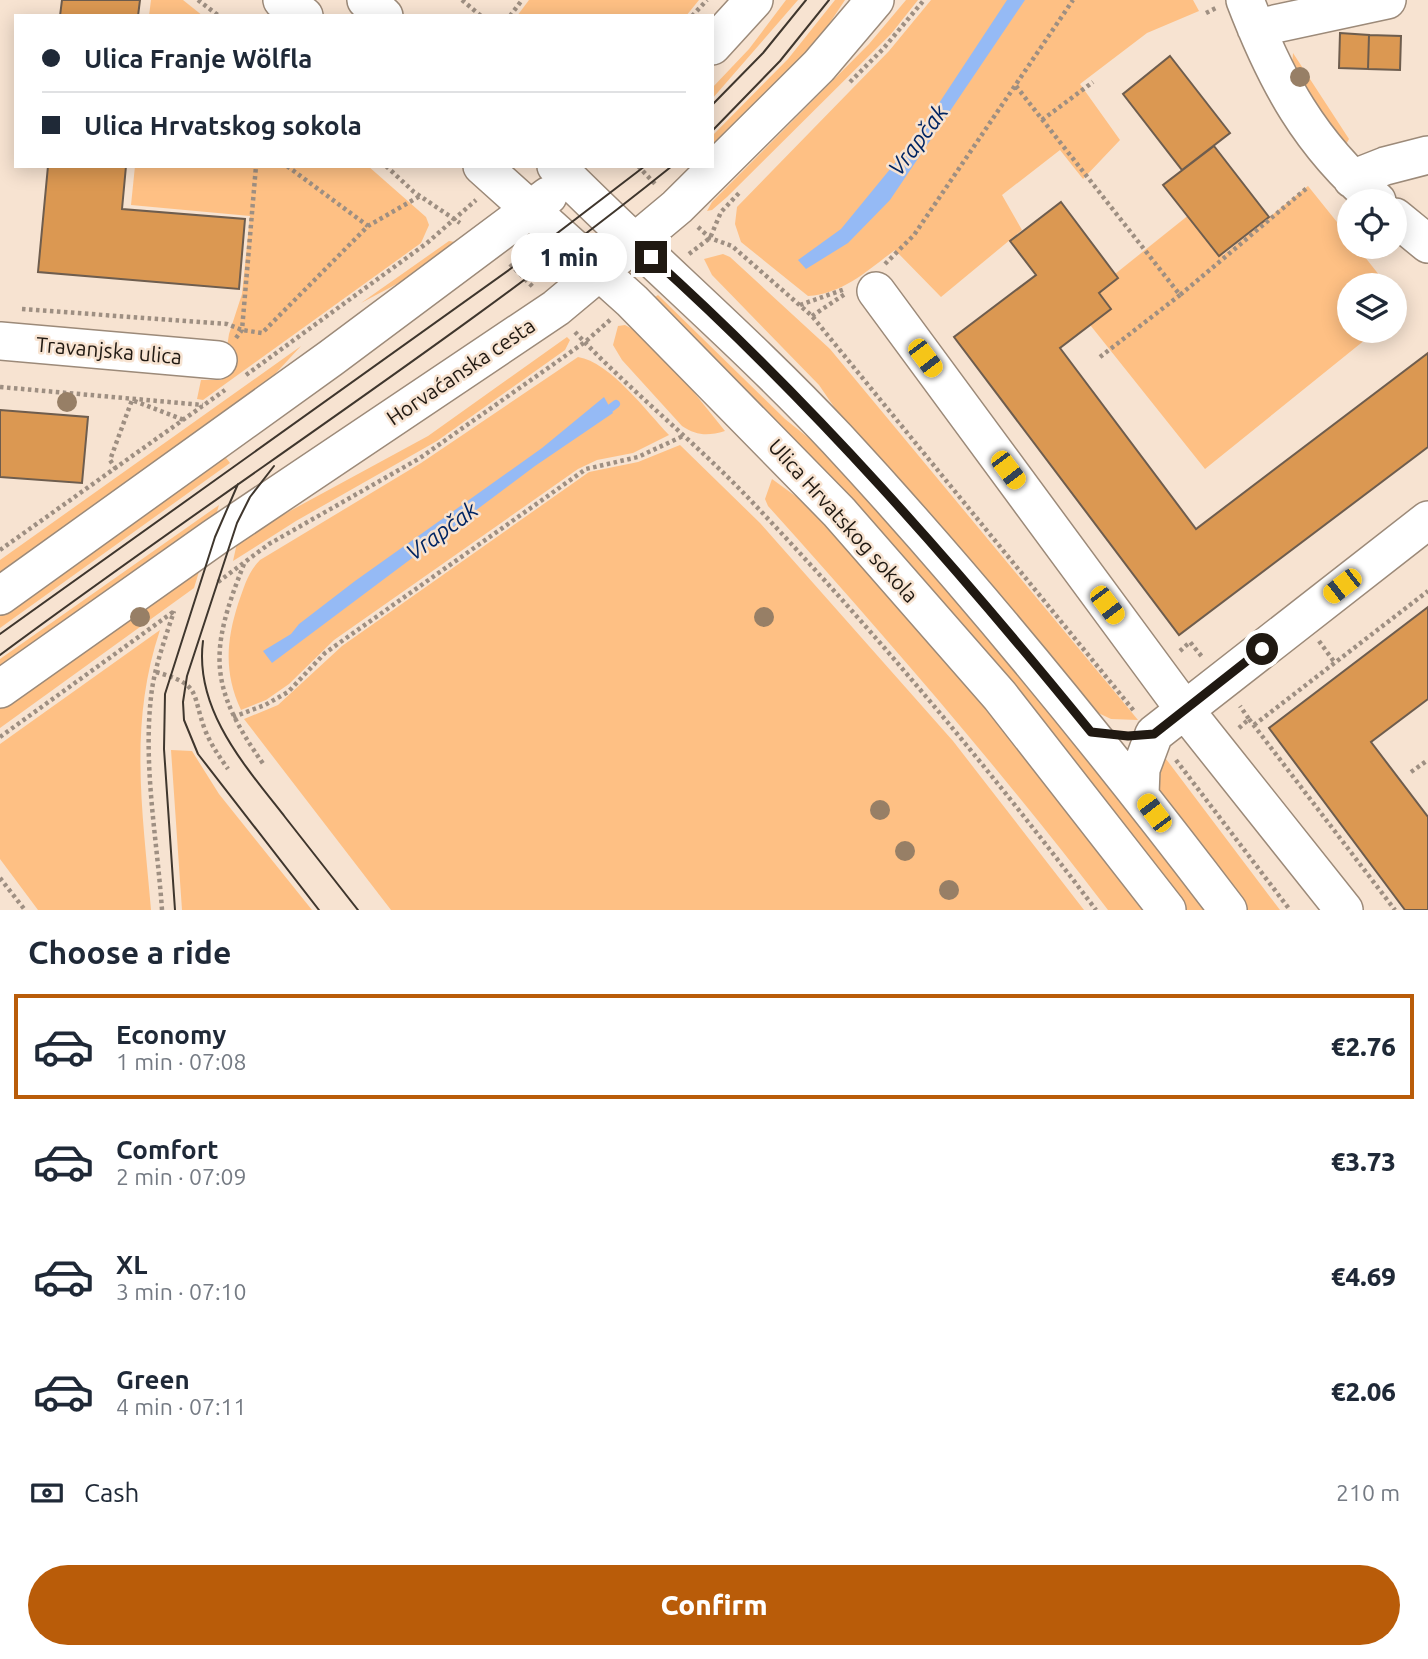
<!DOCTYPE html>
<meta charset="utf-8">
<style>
:root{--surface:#fff;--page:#f2f2f3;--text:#1f2937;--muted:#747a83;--line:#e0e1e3;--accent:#b95c09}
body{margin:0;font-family:Ubuntu,sans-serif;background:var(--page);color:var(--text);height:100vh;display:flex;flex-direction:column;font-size:26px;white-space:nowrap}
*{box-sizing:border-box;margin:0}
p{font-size:23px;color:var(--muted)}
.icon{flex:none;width:38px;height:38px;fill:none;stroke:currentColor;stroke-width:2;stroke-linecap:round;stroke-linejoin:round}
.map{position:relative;height:910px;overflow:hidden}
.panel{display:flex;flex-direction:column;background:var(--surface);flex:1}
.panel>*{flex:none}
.guide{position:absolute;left:14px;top:14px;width:700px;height:154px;border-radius:0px;box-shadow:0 4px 18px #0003;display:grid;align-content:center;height:154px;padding:0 28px;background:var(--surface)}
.fabs{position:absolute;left:1337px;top:189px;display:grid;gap:14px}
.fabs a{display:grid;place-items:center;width:70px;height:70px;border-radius:50%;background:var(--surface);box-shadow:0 4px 18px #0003;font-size:35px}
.end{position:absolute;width:32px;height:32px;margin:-16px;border:9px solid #201912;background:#fff;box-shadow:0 0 0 4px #fff}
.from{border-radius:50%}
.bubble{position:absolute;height:49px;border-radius:24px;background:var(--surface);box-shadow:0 4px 18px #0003;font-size:23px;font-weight:800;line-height:49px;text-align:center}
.car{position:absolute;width:21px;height:42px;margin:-21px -10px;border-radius:9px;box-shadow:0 0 5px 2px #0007;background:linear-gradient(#f5c518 24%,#345 0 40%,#f5c518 0 76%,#345 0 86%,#f5c518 0)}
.guide b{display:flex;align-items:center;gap:24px;height:66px;font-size:26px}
.guide b+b{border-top:2px solid var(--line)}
.guide i{width:18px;height:18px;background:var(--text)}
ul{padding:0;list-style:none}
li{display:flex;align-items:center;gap:21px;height:105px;margin:0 14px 10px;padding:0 14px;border:4px solid transparent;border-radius:0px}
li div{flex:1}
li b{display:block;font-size:26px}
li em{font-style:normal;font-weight:800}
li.current{border-color:var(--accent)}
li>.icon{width:63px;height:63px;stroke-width:1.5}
h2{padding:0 28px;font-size:32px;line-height:84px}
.pay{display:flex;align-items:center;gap:18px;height:77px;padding:0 28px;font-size:26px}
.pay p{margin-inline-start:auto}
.cta{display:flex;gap:14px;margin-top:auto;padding:14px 28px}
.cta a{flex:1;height:80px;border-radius:42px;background:var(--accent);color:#fff;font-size:28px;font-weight:800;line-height:80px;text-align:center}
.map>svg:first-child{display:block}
</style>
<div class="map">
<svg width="1428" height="910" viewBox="0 0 1428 910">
<rect width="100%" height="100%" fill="#f7e3d1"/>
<path fill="#fec084" d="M151,0H183L203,16H149Z
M529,0H699L686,16H517Z
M786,0H798L712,99V88L749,49Z
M835,0H845L817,42L712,158V136L788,59Z
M906,0H918L891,34L727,197L712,210L707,211L712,202L869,44Z
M931,0H1193L1199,11L1147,33L1080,84L1120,140L1083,179L1060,150L1002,195L1022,230L941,297L895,250C868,270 843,294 808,296L741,242L735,224L737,207L889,51Z
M1293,53L1349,139L1345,146H1341L1292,66Z
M135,166H368L426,217L429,225L421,243L203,400L197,399L201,380H222L229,334L242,294L250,216L131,205Z
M1308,186L1349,237V247H1357L1387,285H1349V331H1376L1205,469L1075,306L1190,214L1223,255Z
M449,241L455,242L438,262L361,303Z
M723,254L730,257L830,349L1138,720L1111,719L1094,711L854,436L819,385L712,275L704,259Z
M658,295L785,419L836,460L927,558L1211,910H1187L1116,815L652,299Z
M625,325L651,339L725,431C708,436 697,436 682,426L622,360L613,345L618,326Z
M567,337L570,340L565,350L437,441L296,521L233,561L237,543L242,537L428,436Z
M301,346L264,386L0,576V560Z
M578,357C610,362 646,411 669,435L633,453L597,460L578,469L334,640L289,684L266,700L241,710C224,673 226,642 238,604C244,587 248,572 260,560L421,463Z
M680,445L760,523L953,741L1084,910H391L244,719L278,705L342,646L589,472L638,462Z
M223,454L230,463L0,628V613Z
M772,479L816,511L908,612L1150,910H1108C1001,770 886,637 768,506L765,499Z
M219,505L216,515L0,672V659Z
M201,565L194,588L0,728V707Z
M160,630C128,726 143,812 151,910H38L0,859V744Z
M171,750L192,751L219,794L312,910H182Z
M1160,751L1280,910H1247L1158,794Z"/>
<path fill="#95baf5" d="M1007,0H1025L890,200L848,243L806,269L798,260L841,229L918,135Z
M604,397L613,413L535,466L272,663L263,651L291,634L299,624L355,581L542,448Z"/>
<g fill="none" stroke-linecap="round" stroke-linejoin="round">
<path stroke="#95baf5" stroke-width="8" d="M604,413L616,404"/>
</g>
<path fill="#db9852" stroke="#6e5d4e" stroke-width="2" d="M62,0H140L138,16H60Z
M1340,33L1369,35L1368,69L1339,68Z
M1369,35L1401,36L1400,70L1368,69Z
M1170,56L1230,133L1182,170L1123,94Z
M1214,146L1269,217L1219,256L1163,185Z
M48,166H126L122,209L245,219L239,289L38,272Z
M1061,202L1118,278L1099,293L1111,309L1060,348L1196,529L1428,353V447L1179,635L954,337L1036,275L1010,241Z
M0,410L88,417L82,483L0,477Z
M1428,607V699L1371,742L1428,817V910H1405L1269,728Z"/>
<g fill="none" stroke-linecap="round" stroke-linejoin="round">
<g stroke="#9c8a79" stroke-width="40">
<path id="minor" d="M282,0L304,16
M366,0L384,16
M1245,0C1276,81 1310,144 1377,201
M1256,28L1387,0
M712,46L754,0
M482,166L632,301L839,512L1000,696L1167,910
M556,166C648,259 747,343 837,439C976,589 1104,747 1228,910
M1352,179L1385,166L1428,155
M1395,217L1428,244
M876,291L1184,709L1344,910
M0,341L218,360
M0,596L331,358L548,196
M0,689L215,537L556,308L677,207L819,66L875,0
M1140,794L1141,769L1154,734L1428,520"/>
</g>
<path stroke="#9e8f82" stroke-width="4.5" stroke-dasharray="3.5 3.5" stroke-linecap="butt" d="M198,0L219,16
M462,0L481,16
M1206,13L1216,8
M510,16L522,0
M692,16L707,0
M850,82L883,49L924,0
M1016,86L1180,295L1307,188
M1042,120L1093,82
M287,166L368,226
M386,166L414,192L460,223
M638,166L657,186
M698,227L710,238L732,246L812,316L1134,711
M689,254L710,238L721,212L740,192
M510,264L533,287
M885,264L914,235L1073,0
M800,305L845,289
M22,309L227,324L242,330L262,333L368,226L420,196
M812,316L845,294
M575,332C632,393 698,444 755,505C876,633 990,769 1096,910
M236,338L242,330L256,166
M1100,357L1180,295
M246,375L427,243L476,200
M0,387L203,405
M116,469L110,460L132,400L184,420
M0,550L225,390
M244,564C209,652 208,686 264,765
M218,582L269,544L420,458L585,342L610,320
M1319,641L1335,663
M1180,651L1190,642L1203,658
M156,672C202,685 191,692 205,730C211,745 219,756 228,769
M233,717L265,705L288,692L325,653L586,469L638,457L683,436
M1249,719L1395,910
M1254,725L1428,591
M1239,728L1249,719L1240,706
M0,737L173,612
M1176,760L1290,910
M1411,772L1428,760
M0,878L25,910
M162,910C157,837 142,762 152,689C156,663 166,636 174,611"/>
<use href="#minor" stroke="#fff" stroke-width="37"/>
<path stroke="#3f362d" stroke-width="2" d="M712,105L763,53L806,0
M712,131L780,61L829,0
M274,466L250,497L237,523L187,676L183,702L184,720L198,754L319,910
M0,634L513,267L645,166
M203,641C194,710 246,767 285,817C309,848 334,879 358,910
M0,655C222,490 456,340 672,166
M175,910L164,749L165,694L215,537L238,484"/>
</g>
<g fill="#977f66">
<circle cx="1300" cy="77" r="10"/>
<circle cx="67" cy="402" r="10"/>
<circle cx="140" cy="617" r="10"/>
<circle cx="764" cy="617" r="10"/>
<circle cx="880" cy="810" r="10"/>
<circle cx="905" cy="851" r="10"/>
<circle cx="949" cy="890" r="10"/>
</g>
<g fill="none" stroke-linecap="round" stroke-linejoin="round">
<path stroke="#201912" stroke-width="9" d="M651,257C812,402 955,565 1091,732L1128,736L1154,734L1262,649"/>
</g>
<g text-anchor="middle" stroke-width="5" stroke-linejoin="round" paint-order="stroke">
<g font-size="21" fill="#201912" stroke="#f7e3d1">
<text transform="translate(109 351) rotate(5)" y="7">Travanjska ulica</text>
<text transform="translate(461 372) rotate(-34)" y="7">Horvaćanska cesta</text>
<text transform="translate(843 521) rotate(48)" y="7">Ulica Hrvatskog sokola</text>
</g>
<g font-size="23" font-style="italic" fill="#002563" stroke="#f7e3d1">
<text transform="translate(918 140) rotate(-53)" y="8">Vrapčak</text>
<text transform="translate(442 531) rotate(-36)" y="8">Vrapčak</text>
</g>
</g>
</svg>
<div class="fabs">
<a><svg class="icon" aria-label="locate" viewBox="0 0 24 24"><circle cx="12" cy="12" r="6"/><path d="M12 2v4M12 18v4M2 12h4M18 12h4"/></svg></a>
<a><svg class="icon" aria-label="layers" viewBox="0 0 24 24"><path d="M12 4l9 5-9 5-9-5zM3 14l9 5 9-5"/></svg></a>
</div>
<i class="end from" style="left:1262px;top:649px"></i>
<i class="end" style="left:651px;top:257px"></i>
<div class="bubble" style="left:511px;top:233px;width:116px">1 min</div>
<i class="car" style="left:925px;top:358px;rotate:143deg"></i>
<i class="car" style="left:1008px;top:470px;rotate:143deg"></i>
<i class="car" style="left:1342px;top:586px;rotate:232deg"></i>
<i class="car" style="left:1107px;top:605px;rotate:143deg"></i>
<i class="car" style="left:1154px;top:813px;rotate:323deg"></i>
<div class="guide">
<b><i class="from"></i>Ulica Franje Wölfla</b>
<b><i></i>Ulica Hrvatskog sokola</b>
</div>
</div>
<section class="panel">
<h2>Choose a ride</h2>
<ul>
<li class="current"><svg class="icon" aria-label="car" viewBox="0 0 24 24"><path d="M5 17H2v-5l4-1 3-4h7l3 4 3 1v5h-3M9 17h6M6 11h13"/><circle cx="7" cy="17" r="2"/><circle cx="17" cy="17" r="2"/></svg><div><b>Economy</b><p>1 min · 07:08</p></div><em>€2.76</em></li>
<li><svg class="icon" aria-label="car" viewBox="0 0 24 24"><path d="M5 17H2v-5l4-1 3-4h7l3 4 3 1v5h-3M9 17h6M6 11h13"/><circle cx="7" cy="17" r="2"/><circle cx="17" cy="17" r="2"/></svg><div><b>Comfort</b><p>2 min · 07:09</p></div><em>€3.73</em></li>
<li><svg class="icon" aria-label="car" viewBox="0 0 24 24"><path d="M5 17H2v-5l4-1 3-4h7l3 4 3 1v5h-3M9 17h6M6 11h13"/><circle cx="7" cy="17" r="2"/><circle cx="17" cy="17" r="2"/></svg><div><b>XL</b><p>3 min · 07:10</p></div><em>€4.69</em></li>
<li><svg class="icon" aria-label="car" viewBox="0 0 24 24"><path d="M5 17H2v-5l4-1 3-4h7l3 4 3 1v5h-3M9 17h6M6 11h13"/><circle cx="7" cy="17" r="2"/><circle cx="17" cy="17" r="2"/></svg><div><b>Green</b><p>4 min · 07:11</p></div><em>€2.06</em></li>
</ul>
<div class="pay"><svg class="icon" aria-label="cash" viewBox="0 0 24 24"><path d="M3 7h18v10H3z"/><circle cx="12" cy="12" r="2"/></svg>Cash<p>210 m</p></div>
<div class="cta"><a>Confirm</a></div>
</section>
